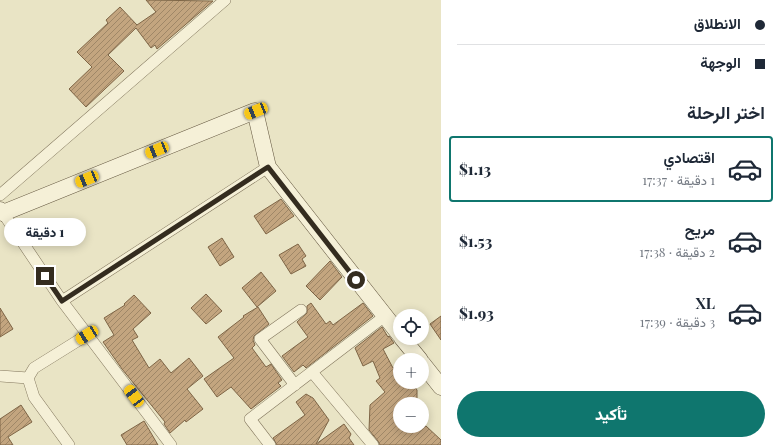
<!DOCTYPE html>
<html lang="ar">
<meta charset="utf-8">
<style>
:root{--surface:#fff;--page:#f6f6f7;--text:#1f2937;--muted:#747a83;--line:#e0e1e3;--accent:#0f766e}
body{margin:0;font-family:"Playfair Display",Vazirmatn,serif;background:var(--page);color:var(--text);direction:rtl;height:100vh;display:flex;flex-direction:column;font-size:15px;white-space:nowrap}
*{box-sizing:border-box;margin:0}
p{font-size:13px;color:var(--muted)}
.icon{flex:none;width:22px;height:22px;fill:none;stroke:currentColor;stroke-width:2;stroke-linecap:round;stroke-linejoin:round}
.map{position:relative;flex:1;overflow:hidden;direction:ltr}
.drawer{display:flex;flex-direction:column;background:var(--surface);width:340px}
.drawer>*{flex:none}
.hud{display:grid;align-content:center;height:88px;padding:0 16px;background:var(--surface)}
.fabs{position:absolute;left:393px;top:309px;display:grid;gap:8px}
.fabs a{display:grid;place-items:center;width:36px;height:36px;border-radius:50%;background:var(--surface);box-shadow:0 2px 10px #0003;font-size:20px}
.end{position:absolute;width:18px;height:18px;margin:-9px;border:5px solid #342c1f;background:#fff;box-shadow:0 0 0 2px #fff}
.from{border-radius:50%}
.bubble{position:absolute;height:28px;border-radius:14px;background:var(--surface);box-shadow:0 2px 10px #0003;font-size:13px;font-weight:800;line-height:28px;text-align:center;direction:rtl}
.car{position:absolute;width:12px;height:24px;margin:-12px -6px;border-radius:5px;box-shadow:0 0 3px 1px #0007;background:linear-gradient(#f5c518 24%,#345 0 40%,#f5c518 0 76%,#345 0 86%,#f5c518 0)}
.hud b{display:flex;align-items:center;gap:14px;height:38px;font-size:15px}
.hud b+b{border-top:1px solid var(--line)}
.hud i{width:10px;height:10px;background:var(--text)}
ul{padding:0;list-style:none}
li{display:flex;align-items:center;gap:12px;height:66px;margin:0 8px 6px;padding:0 8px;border:2px solid transparent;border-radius:4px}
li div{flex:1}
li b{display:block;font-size:15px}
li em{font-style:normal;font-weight:800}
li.selected{border-color:var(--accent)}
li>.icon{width:36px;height:36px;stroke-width:1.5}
h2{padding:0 16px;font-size:18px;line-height:48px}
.primary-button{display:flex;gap:8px;margin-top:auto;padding:8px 16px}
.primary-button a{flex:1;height:46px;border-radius:24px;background:var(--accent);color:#fff;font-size:16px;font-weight:800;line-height:46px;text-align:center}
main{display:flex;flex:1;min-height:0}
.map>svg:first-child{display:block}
</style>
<main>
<section class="drawer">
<div class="hud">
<b><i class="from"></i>الانطلاق</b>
<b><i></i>الوجهة</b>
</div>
<h2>اختر الرحلة</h2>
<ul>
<li class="selected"><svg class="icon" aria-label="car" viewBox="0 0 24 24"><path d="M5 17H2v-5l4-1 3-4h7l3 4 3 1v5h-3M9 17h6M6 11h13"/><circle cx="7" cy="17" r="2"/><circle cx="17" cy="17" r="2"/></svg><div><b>اقتصادي</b><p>1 دقيقة · 17:37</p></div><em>$1.13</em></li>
<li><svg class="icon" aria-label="car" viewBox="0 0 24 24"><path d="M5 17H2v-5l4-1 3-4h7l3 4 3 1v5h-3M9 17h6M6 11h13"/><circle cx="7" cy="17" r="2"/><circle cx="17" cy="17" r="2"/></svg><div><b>مريح</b><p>2 دقيقة · 17:38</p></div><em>$1.53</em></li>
<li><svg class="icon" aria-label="car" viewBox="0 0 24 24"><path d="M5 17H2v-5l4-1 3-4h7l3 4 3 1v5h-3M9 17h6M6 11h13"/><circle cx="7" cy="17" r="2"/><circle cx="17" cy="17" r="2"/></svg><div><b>XL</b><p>3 دقيقة · 17:39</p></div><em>$1.93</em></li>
</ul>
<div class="primary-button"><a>تأكيد</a></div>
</section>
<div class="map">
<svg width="441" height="445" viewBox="0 0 441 445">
<defs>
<pattern id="building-hatch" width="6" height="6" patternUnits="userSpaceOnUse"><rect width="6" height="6" fill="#c3a57f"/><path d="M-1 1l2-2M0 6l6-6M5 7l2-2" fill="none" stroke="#9f8767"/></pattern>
</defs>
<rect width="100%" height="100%" fill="#e9e4c5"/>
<path fill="url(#building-hatch)" stroke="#7e6546" d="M146,0L213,1L157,49L155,45L151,48L136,28L108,55L124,71L86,107L69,89L92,67L77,52L108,23L106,20L120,7L137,25L156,12Z
M281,199L294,216L266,234L254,216Z
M222,238L234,257L220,266L208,247Z
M298,244L306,256L302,259L306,266L291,274L279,255Z
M330,261L342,277L320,300L306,286Z
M261,272L276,291L257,307L242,288Z
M206,294L222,311L206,324L191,308Z
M134,295L151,313L133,329L138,337L132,340L149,368L160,359L171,373L189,358L203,376L187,389L203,409L186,422L185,420L170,433L164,424L165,422L122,369L103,342L114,335L104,318L125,305L124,304Z
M311,303L326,324L330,321L333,325L363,303L373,316L306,368L303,365L294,372L282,356L308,337L297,322L307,313V306Z
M258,307L269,324L254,336L253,340L255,345L252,348L266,367L271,364L282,380L278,383L281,386L251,409L231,387L217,397L204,379L234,358L218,337L244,317L243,316Z
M0,308L13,329L0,337Z
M441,316V340L430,324Z
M382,327L388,337L389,336L394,343L383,349L393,368L395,367L400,374V382H411L417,390V404H400V426H426L441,440V445H380L378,441L369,430L370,405L385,392L376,381L380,378L373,361L363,366L355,348Z
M306,394L313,398L329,420L316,444L344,424L351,434L349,438L354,445H277L273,438L305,415L296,402Z
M21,405L32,422L8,437L13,445H0V419Z
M144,421L158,445H127L121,435Z"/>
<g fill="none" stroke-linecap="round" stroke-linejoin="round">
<g stroke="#82765d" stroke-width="12">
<path id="street" d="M0,195L225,0
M3,213L62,301L171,445
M62,301L268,167
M312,372L373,445
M0,376L28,378L34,368L87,335
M28,378L34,397L69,445
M295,385L260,339L301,310
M270,445L250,419L385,316"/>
</g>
<g stroke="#645740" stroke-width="17">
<path id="secondary" d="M0,210L3,213L255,111L268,167L400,335
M402,338L420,360
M422,363L441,387"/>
</g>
<use href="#street" stroke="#f5f0d7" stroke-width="11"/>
<use href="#secondary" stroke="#f5f0d7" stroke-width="16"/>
</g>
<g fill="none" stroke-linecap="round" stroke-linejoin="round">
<path stroke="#342c1f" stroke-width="5" d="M45,276L62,301L268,167L356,280"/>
</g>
</svg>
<div class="fabs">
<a><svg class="icon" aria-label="locate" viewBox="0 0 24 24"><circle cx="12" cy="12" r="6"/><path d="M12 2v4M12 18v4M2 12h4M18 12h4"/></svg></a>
<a>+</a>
<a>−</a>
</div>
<i class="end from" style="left:356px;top:280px"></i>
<i class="end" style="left:45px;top:276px"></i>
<div class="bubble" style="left:4px;top:218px;width:82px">1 دقيقة</div>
<i class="car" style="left:256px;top:111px;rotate:248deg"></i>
<i class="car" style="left:157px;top:150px;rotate:248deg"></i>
<i class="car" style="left:87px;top:179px;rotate:248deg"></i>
<i class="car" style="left:87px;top:335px;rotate:238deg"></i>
<i class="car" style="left:134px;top:396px;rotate:323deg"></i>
</div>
</main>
